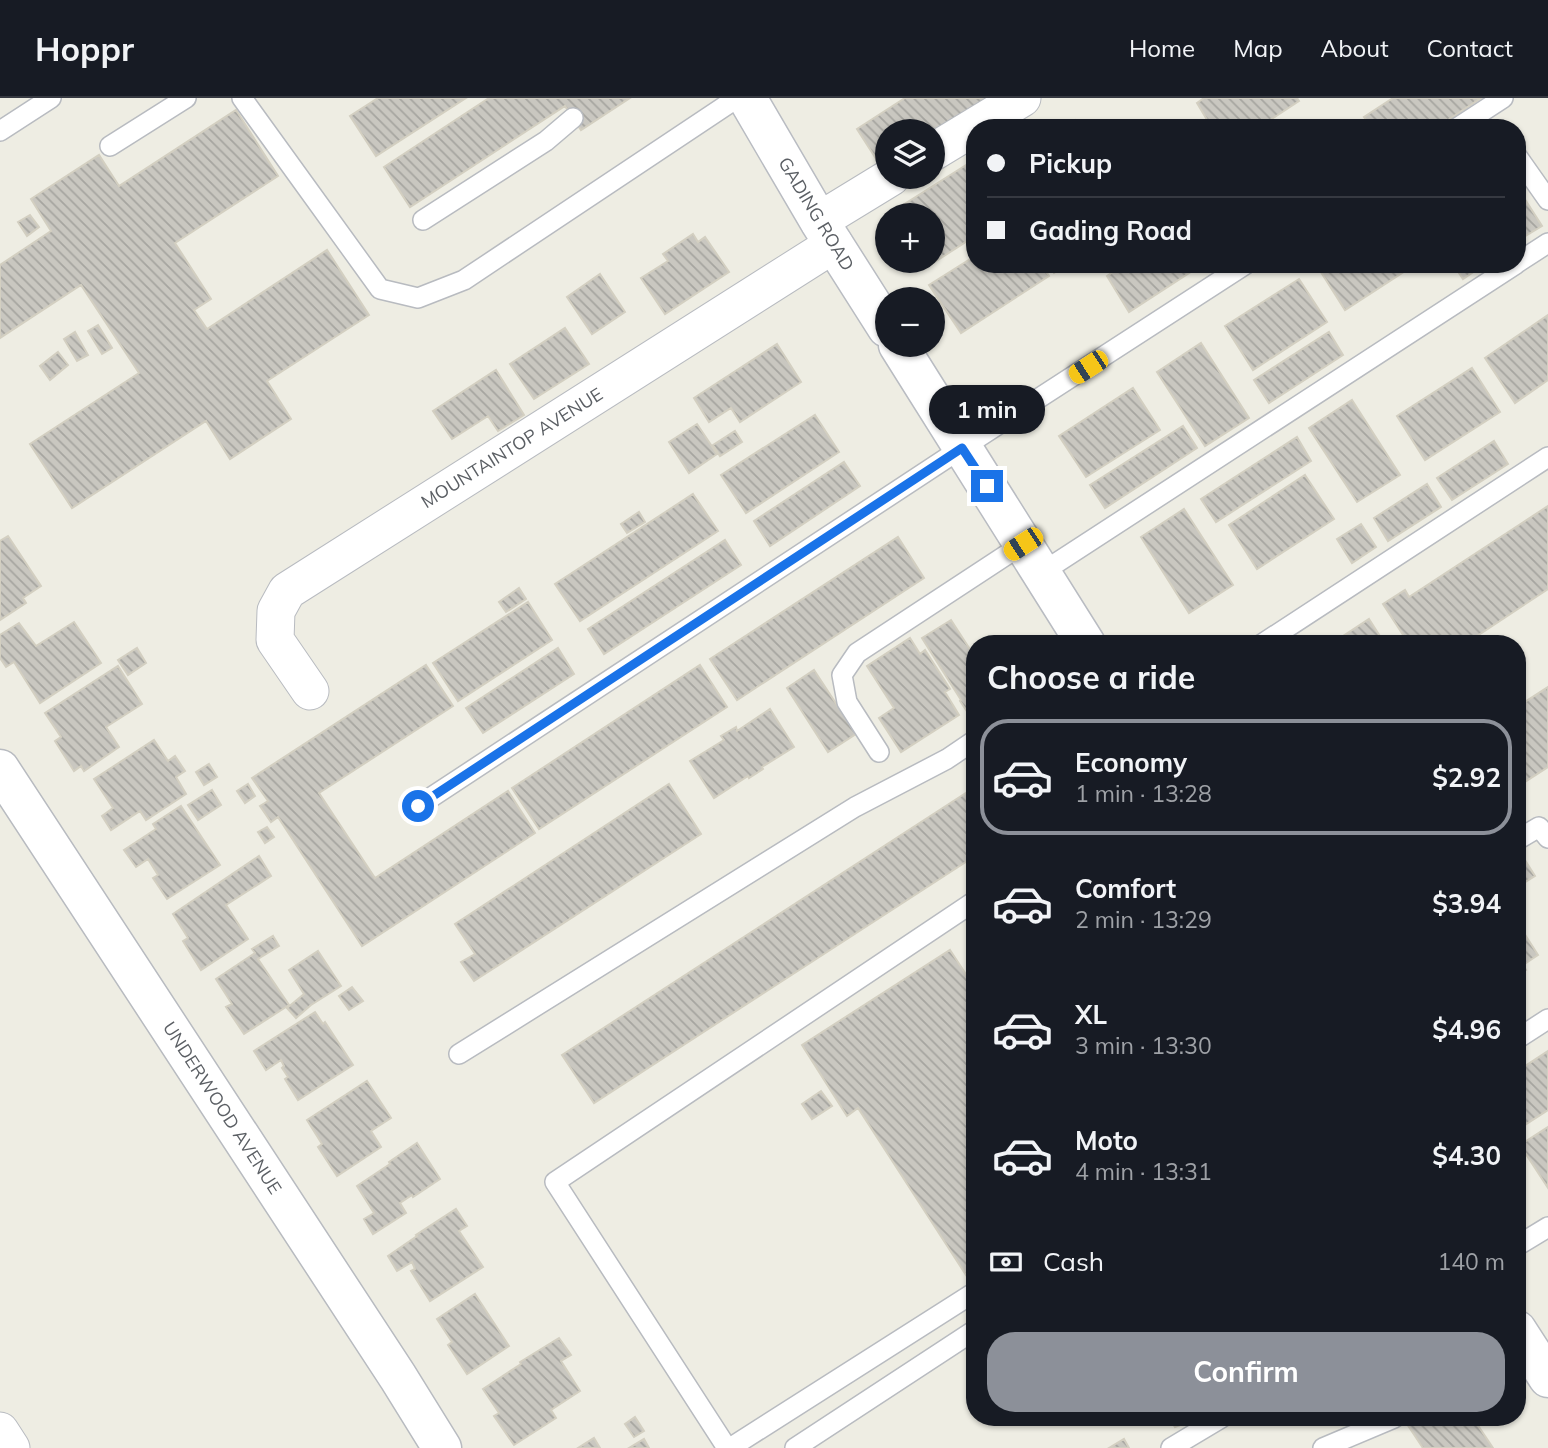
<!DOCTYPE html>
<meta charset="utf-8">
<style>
:root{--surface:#171b24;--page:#20242c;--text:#f1f3f6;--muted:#9ea1a6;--line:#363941;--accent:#8c9099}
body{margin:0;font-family:Mulish,sans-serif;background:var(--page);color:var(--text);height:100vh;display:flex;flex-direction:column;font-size:26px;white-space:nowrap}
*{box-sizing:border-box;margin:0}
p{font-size:23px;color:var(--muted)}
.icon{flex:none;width:38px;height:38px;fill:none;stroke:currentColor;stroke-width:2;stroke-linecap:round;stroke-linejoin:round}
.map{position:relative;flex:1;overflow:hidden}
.sheet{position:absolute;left:966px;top:537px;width:560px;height:791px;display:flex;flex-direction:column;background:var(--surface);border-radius:28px;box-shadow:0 2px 5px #0004}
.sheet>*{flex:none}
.banner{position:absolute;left:966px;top:21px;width:560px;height:154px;border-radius:28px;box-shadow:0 2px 5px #0004;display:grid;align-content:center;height:154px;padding:0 21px;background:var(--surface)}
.tools{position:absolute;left:875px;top:21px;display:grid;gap:14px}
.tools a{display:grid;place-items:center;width:70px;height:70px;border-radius:50%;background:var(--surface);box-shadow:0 2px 5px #0004;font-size:35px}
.end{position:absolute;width:32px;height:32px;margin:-16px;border:9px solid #1a73e8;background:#fff;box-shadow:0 0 0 4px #fff}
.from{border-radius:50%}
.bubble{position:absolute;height:49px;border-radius:24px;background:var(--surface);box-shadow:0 2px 5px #0004;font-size:23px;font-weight:700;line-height:49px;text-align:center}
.car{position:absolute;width:21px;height:42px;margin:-21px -10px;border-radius:9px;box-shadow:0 0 5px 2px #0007;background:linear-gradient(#f5c518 24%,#345 0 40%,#f5c518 0 76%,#345 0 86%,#f5c518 0)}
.banner b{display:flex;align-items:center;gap:24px;height:66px;font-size:26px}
.banner b+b{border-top:2px solid var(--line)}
.banner i{width:18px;height:18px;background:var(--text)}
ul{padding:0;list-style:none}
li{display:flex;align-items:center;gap:21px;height:116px;margin:0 14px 10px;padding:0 7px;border:4px solid transparent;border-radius:28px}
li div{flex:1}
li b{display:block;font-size:26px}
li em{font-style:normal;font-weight:700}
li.on{border-color:var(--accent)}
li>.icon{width:63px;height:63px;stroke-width:1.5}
h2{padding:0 21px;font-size:32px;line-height:84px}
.pay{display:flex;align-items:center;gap:18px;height:77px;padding:0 21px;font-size:26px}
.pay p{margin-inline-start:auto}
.button{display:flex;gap:14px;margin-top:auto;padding:14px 21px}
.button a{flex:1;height:80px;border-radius:28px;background:var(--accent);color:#fff;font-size:28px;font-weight:700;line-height:80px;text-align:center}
header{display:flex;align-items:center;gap:42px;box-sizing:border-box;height:98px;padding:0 35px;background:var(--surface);border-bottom:2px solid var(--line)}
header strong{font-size:33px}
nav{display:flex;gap:38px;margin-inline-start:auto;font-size:24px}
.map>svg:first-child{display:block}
</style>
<header>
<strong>Hoppr</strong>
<nav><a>Home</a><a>Map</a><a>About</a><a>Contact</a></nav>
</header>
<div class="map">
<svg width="1548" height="1350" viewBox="0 0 1548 1350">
<defs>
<pattern id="building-back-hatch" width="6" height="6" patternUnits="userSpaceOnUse" patternTransform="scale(1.75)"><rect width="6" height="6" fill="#c9c7c0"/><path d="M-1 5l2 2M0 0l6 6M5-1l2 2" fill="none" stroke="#a6a5a0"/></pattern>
</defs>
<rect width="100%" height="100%" fill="#eeede3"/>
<path fill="url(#building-back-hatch)" stroke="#d3cfc1" stroke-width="2" d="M378,0H466L376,58L350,18Z
M489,0H630L581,32L565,8L410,109L384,69Z
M905,0H988L933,33H887V66L882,70L857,31Z
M1204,0H1297L1299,3L1258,30H1221L1218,26L1212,30L1197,5Z
M1393,0H1481L1436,30H1372L1364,19Z
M236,12L278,78L175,145L211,201L194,212L207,231L327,152L369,217L267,283L291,321L230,361L206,323L72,410L30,346L139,275L81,187L0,240V167L51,133L31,101L99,57L119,88Z
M1075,22L1080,30H1058H1059Z
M974,62L975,138L930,167L927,163H933V117H898L895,112Z
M1517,89L1542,128L1517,143Z
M30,117L39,129L27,138L18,124Z
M693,136L698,144L705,139L729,174L665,216L641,180L668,163L663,156Z
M975,158V166H1041L1049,178L961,235L929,187Z
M1048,166H1068L1054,175Z
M1125,166H1203L1129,214L1107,178Z
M1319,166H1416L1345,212L1317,168Z
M1453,166H1485L1463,181Z
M600,176L625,214L592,236L567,199Z
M1299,181L1327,224L1253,272L1225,228Z
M1548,217V282L1515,305L1485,260Z
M98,227L112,250L102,256L88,233Z
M565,230L589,266L534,301L510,266Z
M75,234L88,257L77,263L64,241Z
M1329,234L1343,257L1269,305L1254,282Z
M1201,245L1249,320L1205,348L1157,274Z
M777,246L801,284L740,324L731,310L709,324L694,300Z
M58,254L68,267L50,282L40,268Z
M1472,270L1500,314L1425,362L1397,318Z
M496,272L524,317L498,333L488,318L452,341L433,313Z
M1133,290L1160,332L1086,379L1059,338Z
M1352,302L1400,377L1357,404L1309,330Z
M815,317L839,354L746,415L721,377Z
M697,326L717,356L689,375L669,344Z
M1183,328L1197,350L1105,410L1090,387Z
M735,333L742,344L720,358L713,347Z
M1297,339L1311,363L1216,424L1201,401Z
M1494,343L1508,366L1452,402L1437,380Z
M844,364L860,388L770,448L754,423Z
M1305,377L1334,421L1257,471L1229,427Z
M1427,386L1441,409L1388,443L1374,420Z
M693,396L718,433L580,523L555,486Z
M1548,408V491L1465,546H1409L1383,506L1405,492L1409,499Z
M1184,411L1233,487L1189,515L1141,439Z
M639,414L645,424L627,435L621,426Z
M1361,426L1376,449L1352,465L1337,441Z
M8,438L41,488L23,500L26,505L0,522V443Z
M898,439L924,480L737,602L710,561Z
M725,442L741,467L604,556L588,531Z
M519,490L526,501L506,514L499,504Z
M528,504L552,542L458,603L433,565Z
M1369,521L1385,546H1331Z
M951,522L975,559V611L968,615L960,603L961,602L922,540Z
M74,524L101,565L40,605L14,564L6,569L0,560V537L19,525L36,548Z
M910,540L920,556L925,552L950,591L945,594L959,617L901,654L879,620L894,610L867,568Z
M137,550L146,565L128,577L118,562Z
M558,550L574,576L483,635L466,610Z
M426,567L453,608L319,695L375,780L508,693L535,735L362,848L278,719L271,724L260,708L268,703L252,680Z
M700,567L727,609L539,731L512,690Z
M118,568L142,606L106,629L119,649L84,673L81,668L74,673L55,643L61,639L45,615Z
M814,572L856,636L828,654L787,590Z
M1548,589V669L1517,689V609Z
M770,611L794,649L762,669L763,671L749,680L748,678L714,700L690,663L724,642L721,638L736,629L737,633Z
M154,642L168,663L175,658L185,673L176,679L186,696L146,722L140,713L111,732L102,718L113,710L94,681Z
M209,666L217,679L204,687L196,674Z
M248,686L255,698L245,705L237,693Z
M669,686L701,736L474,883L461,864L475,856L455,826Z
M975,689V758L594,1005L562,957Z
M212,692L221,707L198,722L188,707Z
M181,708L220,767L167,801L153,780L158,777L148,761L136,769L124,752L156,731L153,726Z
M267,729L274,739L265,745L258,734Z
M1521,756L1535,778L1517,789V758Z
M259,758L271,778L226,807L248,841L201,872L183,843L188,840L173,816Z
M1517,824L1538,857L1523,867L1526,872L1517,877Z
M273,838L279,848L258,861L289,907L244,936L226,909L232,906L216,881L255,855L252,851Z
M950,852L975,890V1171L966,1177L858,1010L847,1018L802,947Z
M318,853L341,888L311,907L296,920L287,910L304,896L289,872Z
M352,889L363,903L349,912L339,898Z
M315,914L323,926L325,924L353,967L298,1002L285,981L288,979L282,970L284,968L281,962L266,972L254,953Z
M1548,953V1012L1517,1032V979L1522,976L1519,972Z
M367,983L391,1020L371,1033L381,1049L337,1078L318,1049L322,1046L307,1022Z
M821,993L832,1008L812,1021L802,1006Z
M1548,1029V1090L1520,1047Z
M417,1045L440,1081L413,1099L412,1097L400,1105L406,1115L373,1136L364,1121L374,1115L357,1088L390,1066L389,1064Z
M456,1111L467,1128L459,1133L483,1169L430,1203L411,1173L415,1171L412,1164L397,1173L388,1158L417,1138L416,1137Z
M475,1196L509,1248L467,1276L448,1247L452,1244L437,1221Z
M559,1240L571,1257L561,1263L580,1293L551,1312L556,1320L514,1347L494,1318L499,1315L483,1291L521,1266L520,1264Z
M635,1319L644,1333L634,1339L625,1326Z
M1169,1320H1199L1175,1329Z
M1403,1320H1473L1493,1350H1423Z
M594,1340L600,1350H578Z
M644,1341L649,1350H629Z
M1124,1341L1129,1350H1109Z"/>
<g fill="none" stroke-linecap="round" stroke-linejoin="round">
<g stroke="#b8bbc0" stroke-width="22">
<path id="service" d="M242,0L380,191L418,200L464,182L737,0
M1457,30L1503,0
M0,33L51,0
M110,48L186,0
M1517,58L1548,102
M423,122L546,43L573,20
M1517,165L1548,145
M1041,475L1516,166
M1262,546L1548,359
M879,654L847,604L842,577L857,555L1023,446
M418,708L962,350L1246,166
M1517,742L1539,729L1548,740
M1517,941L1548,921
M459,956L855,709L947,661L975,642
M1517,1148L1548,1129
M727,1350L555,1084L975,803
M730,1350L975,1194
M795,1350L975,1232
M1171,1350L1221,1320
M1323,1350L1394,1320"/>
</g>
<g stroke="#b8bbc0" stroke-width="39">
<path id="minor" d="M933,54L1022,0
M819,123L891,79
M310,593L275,542L276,513L287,493L834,146
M0,1333L11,1350"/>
</g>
<g stroke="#b8bbc0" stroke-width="41">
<path id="tertiary" d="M0,671L398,1279L442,1350"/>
</g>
<g stroke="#b9bcc2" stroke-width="41">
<path id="secondary" d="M747,0L819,123L887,230
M898,247L1086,546
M1517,1232L1548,1280"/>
</g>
<use href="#service" stroke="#fff" stroke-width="19"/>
<use href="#minor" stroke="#fff" stroke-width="37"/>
<use href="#tertiary" stroke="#fff" stroke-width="38"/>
<use href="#secondary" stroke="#fff" stroke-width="38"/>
</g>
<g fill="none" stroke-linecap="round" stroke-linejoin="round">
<path stroke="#1a73e8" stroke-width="9" d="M418,708L962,350L987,388"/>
</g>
<g text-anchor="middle" stroke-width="5" stroke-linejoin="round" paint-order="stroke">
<g font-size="18" fill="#5b5f64" stroke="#fff">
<text transform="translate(816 116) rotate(59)" y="6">GADING ROAD</text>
<text transform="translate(512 350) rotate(-32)" y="6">MOUNTAINTOP AVENUE</text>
<text transform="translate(222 1010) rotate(57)" y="6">UNDERWOOD AVENUE</text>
</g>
</g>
</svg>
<div class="tools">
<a><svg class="icon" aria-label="layers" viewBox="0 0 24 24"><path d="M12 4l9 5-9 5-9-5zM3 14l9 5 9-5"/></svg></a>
<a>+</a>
<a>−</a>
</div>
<i class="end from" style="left:418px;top:708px"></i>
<i class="end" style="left:987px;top:388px"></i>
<div class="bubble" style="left:929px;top:287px;width:116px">1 min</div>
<i class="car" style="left:1088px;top:269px;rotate:237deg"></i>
<i class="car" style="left:1023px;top:446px;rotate:237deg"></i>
<div class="banner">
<b><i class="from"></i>Pickup</b>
<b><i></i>Gading Road</b>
</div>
<section class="sheet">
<h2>Choose a ride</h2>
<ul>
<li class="on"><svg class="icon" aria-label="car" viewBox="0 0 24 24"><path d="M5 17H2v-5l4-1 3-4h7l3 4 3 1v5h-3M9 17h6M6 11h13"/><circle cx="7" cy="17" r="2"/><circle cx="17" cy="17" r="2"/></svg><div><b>Economy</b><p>1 min · 13:28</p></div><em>$2.92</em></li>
<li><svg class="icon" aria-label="car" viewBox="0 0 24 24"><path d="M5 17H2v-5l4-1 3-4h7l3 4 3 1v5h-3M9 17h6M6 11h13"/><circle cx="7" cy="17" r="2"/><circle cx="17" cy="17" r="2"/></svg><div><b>Comfort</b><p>2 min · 13:29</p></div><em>$3.94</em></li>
<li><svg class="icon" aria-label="car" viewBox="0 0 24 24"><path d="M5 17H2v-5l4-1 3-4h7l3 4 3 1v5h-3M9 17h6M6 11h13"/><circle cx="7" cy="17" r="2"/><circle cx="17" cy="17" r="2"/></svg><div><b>XL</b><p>3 min · 13:30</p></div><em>$4.96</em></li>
<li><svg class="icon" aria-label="car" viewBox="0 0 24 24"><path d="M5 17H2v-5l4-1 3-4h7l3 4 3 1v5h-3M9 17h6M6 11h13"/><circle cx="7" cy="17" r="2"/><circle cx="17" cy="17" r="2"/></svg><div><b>Moto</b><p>4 min · 13:31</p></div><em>$4.30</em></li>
</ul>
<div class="pay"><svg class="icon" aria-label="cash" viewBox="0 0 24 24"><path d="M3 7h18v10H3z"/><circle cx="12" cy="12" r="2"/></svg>Cash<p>140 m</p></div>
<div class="button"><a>Confirm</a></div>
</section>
</div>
